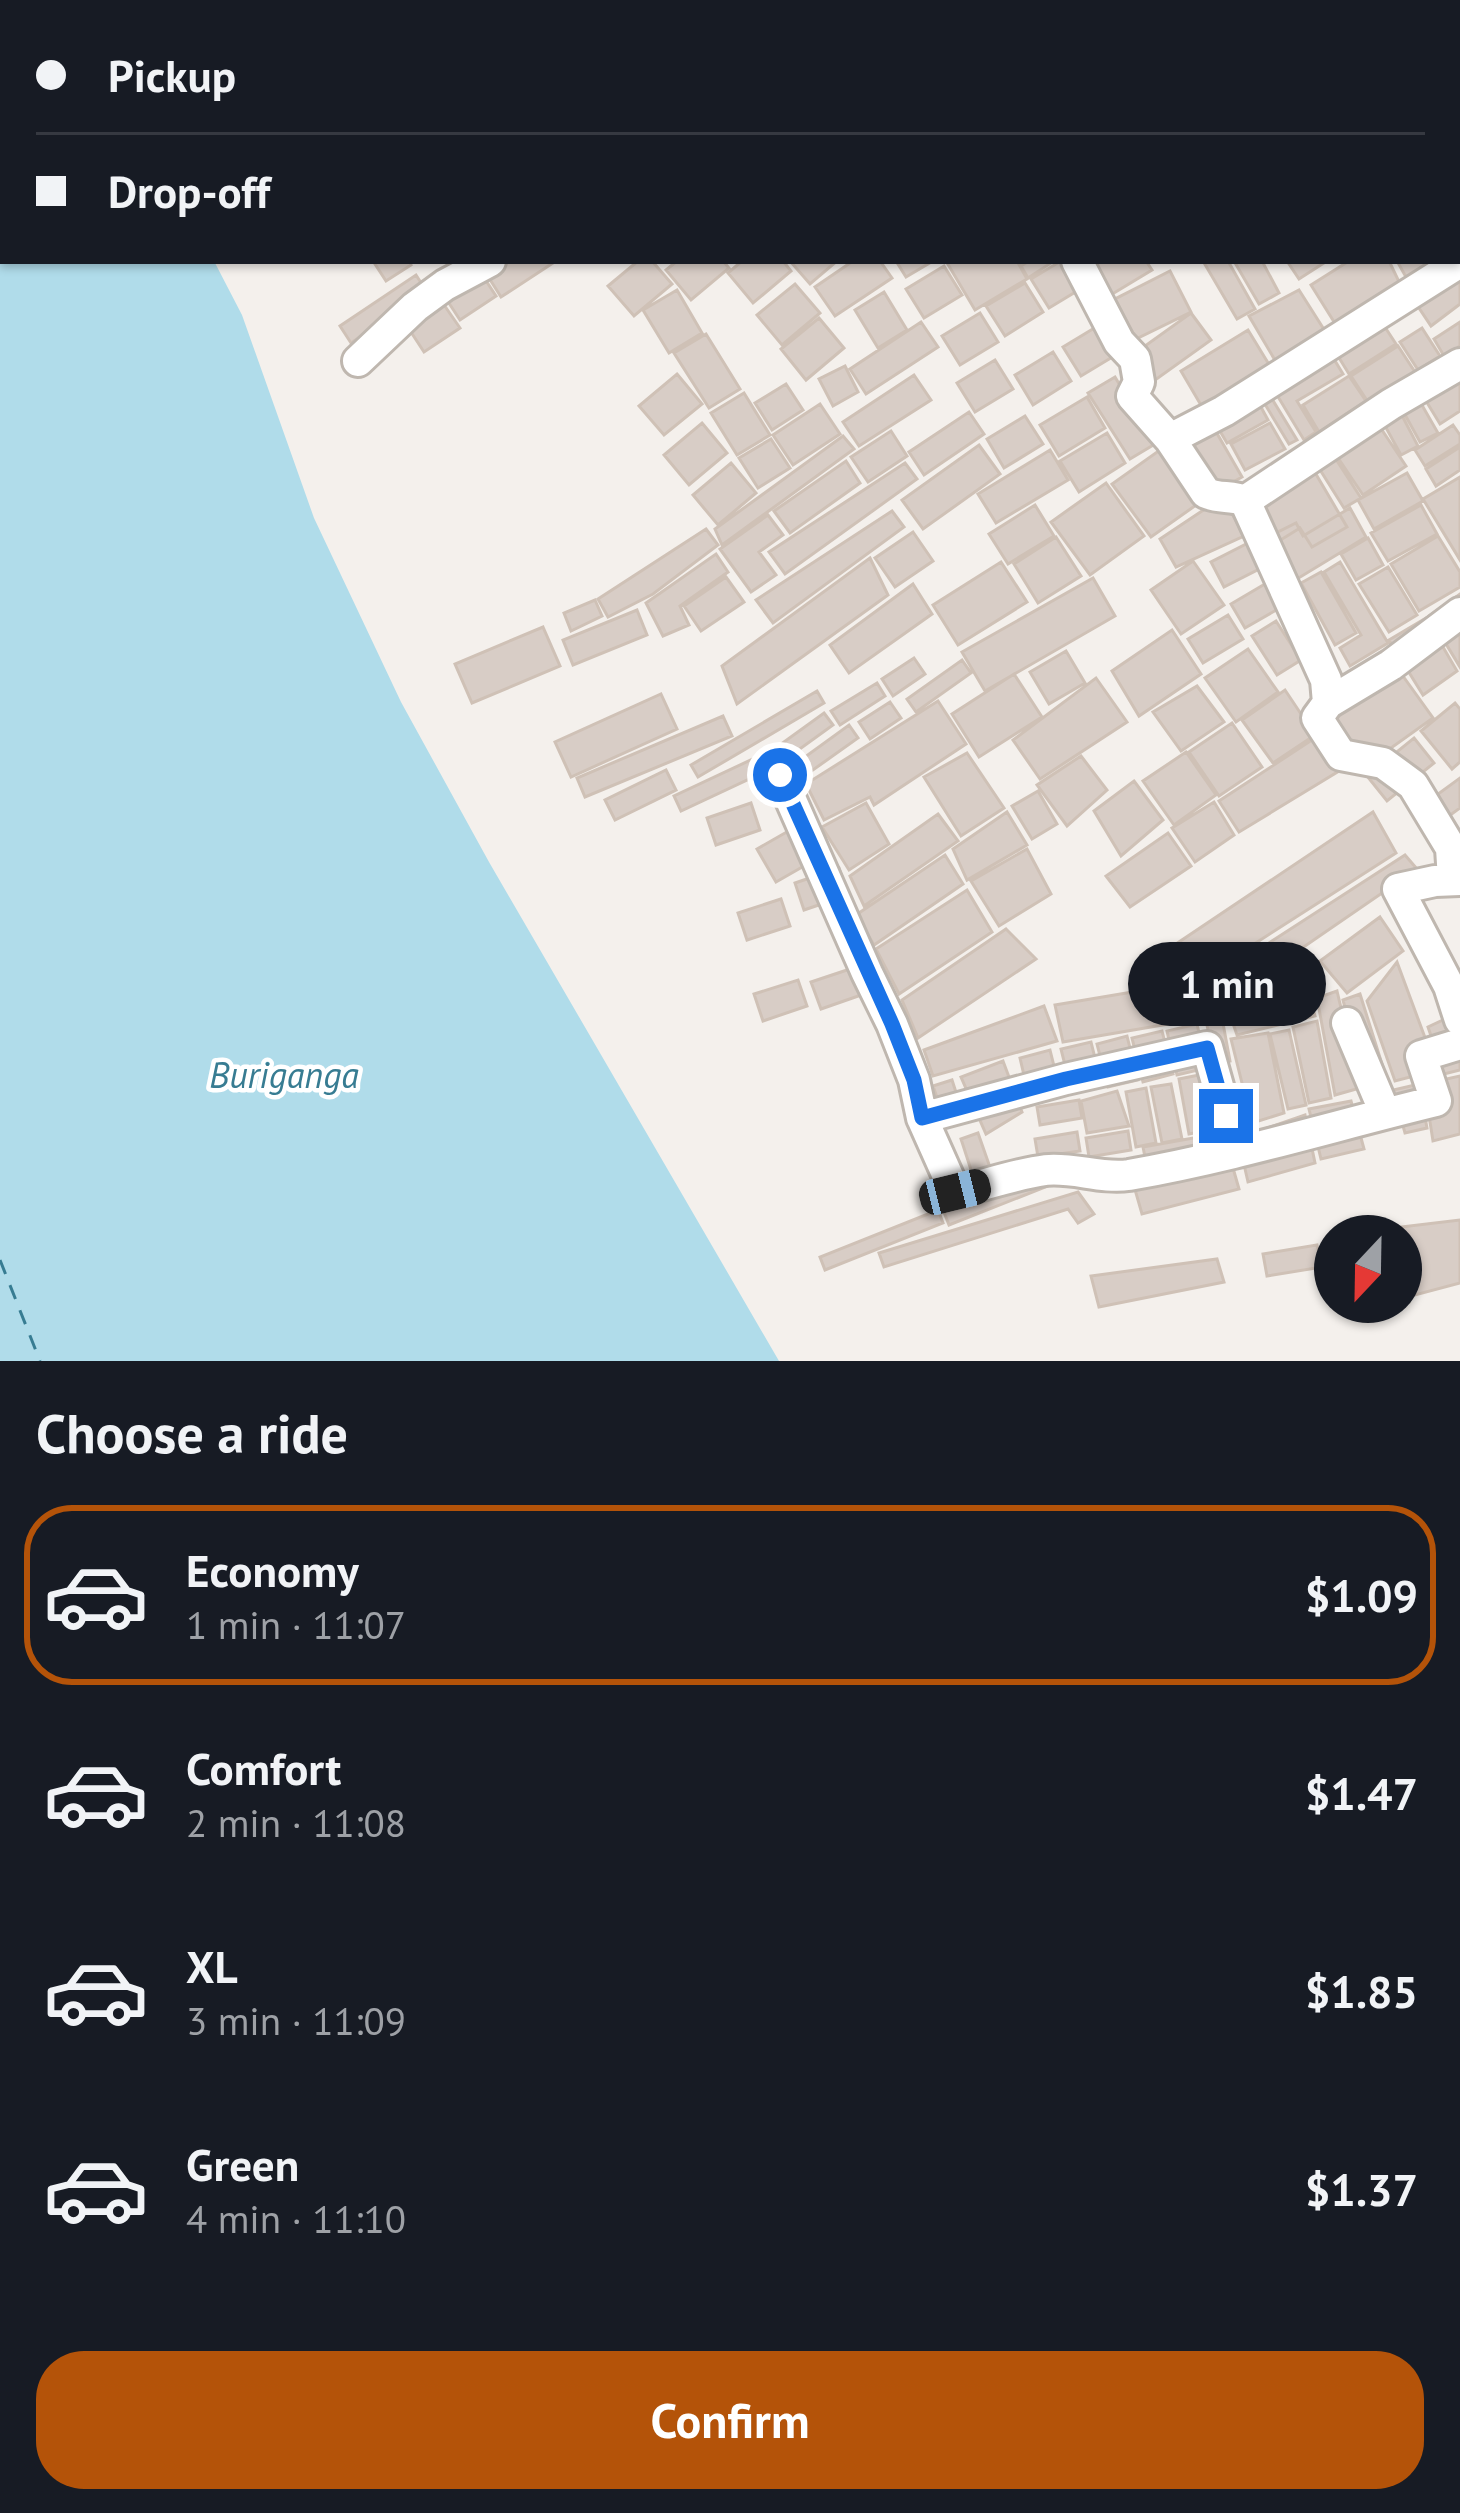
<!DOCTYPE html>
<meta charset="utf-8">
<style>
:root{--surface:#171b24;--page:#242831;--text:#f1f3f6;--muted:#9ea1a6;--line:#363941;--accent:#b45309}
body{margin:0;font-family:"PT Sans",sans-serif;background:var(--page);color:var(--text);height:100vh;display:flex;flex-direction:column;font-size:45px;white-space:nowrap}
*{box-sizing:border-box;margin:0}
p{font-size:39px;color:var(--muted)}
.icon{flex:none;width:66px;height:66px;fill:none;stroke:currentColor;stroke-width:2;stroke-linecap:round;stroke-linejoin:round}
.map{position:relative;height:1361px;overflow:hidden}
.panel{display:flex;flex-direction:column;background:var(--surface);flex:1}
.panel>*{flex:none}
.guide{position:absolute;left:0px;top:0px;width:1461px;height:264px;box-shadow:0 3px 9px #0004;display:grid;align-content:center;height:264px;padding:0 36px;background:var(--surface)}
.needle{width:78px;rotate:202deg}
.controls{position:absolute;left:1314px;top:1215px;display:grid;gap:24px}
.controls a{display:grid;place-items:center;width:108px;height:108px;border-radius:50%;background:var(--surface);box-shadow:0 3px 9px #0004;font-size:60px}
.end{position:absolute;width:54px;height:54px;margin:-27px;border:15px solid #1a73e8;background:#fff;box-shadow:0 0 0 6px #fff}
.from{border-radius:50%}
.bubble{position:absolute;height:84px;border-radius:42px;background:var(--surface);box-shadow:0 3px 9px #0004;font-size:39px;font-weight:700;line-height:84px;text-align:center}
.car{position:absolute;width:36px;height:72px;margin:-36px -18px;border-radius:15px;box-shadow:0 0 9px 3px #0007;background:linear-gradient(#222 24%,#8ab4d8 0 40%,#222 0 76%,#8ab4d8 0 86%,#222 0)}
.guide b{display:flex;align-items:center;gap:42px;height:114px;font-size:45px}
.guide b+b{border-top:3px solid var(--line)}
.guide i{width:30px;height:30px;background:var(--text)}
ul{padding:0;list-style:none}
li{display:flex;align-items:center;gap:36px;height:180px;margin:0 24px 18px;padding:0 12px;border:6px solid transparent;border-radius:48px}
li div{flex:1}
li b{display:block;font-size:45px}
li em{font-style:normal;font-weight:700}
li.active{border-color:var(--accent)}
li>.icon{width:108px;height:108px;stroke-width:1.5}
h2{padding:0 36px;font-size:54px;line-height:144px}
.action{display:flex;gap:24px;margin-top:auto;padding:24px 36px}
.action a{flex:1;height:138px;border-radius:48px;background:var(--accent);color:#fff;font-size:48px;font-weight:700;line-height:138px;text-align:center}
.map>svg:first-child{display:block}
</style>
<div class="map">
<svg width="1460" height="1361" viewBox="0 0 1460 1361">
<rect width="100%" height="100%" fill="#f4f0ec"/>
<path fill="#b0dcea" d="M0,0H117L119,3H3V261H214L242,315L314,518L401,702L489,862L779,1361H0Z"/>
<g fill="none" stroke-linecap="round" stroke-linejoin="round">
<path stroke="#b0dcea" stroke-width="30" d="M1406,0L1408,3
M1458,94L1460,97"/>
<path stroke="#377c92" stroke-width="3" stroke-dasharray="15 12" stroke-linecap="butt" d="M0,1260L40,1361"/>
</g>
<path fill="#d8cdc6" stroke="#cfc1b6" stroke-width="3" d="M373,261H409L411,265L386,281Z
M499,261H556L501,297L484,270Z
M638,261H652L672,284L634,316L608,286Z
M677,261H723L729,268L691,300L666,270Z
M742,261H783L791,271L753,303L728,273Z
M790,261H837L810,284Z
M853,261H880L892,278L835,316L815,287Z
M896,261H933L906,277Z
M946,261H1017L1027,279L975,310Z
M1029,261H1054L1028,278L1021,266Z
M1061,261H1072L1087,285L1049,308L1031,279Z
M1088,261H1146L1152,270L1109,296Z
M1203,261H1228L1255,309L1237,319Z
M1234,261H1262L1279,293L1259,304Z
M1287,261H1327L1299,279Z
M1349,261H1389L1402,288L1336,325L1311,285Z
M1397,261H1450L1411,286Z
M944,266L962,295L924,318L906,289Z
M479,270L496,296L460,320L443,294Z
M1170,271L1191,312L1136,339L1115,299Z
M1460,272V304L1431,326L1413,299Z
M416,275L427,292L351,343L340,326Z
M1025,283L1043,312L1005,336L986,306Z
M795,284L820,313L782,345L757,315Z
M677,290L702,333L669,353L643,310Z
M1299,290L1330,339L1279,367L1249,316Z
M884,292L907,330L878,348L855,310Z
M442,302L460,328L424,352L407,326Z
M980,313L998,342L960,365L942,336Z
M1191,313L1211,340L1144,388L1124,361Z
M819,318L844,348L806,380L781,349Z
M1379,318L1396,344L1349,374L1333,348Z
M921,322L938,347L866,394L850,369Z
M1460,322V346L1444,356L1434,339Z
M1101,324L1119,353L1081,376L1063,347Z
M1422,328L1440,356L1418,370L1400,342Z
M1248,330L1273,371L1205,412L1181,371Z
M706,334L740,389L709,408L674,353Z
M1398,346L1415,372L1368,402L1351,376Z
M1329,351L1343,374L1297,401L1316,432L1304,440L1271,385Z
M1053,352L1071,381L1033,405L1015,375Z
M995,360L1013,389L975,412L957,383Z
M845,366L858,392L833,406L819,379Z
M1460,367V411L1440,424L1420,391Z
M677,374L702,404L664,435L639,406Z
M914,375L931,400L859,446L843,422Z
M1349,376L1366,401L1319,432L1303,405Z
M1115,377L1155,444L1130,459L1088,393Z
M786,384L803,410L772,430L755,403Z
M1266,389L1297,440L1289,444L1260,396Z
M744,393L770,435L737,455L711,413Z
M1415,393L1438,433L1420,442L1398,402Z
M1087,397L1105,428L1059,456L1040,425Z
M1256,398L1268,420L1227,443L1214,421Z
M820,404L840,434L793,465L773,435Z
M1397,406L1418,446L1401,455L1379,415Z
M969,412L984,434L924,475L909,452Z
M1025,416L1043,444L1004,468L987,439Z
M1374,418L1406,466L1363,495L1330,446Z
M702,423L727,453L689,485L664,455Z
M1211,423L1242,477L1212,494L1180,441Z
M1270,423L1285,449L1245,470L1231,444Z
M1453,425L1460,435V444L1425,466L1415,450Z
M891,431L907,456L868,482L851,457Z
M1107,433L1125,463L1079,492L1060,461Z
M843,436L854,449L722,545L715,529Z
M771,439L790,468L758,488L739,458Z
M979,445L1000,474L923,529L902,500Z
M1167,445L1206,498L1151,537L1112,484Z
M1328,447L1361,498L1344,508L1312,457Z
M1460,447V470L1436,486L1426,469Z
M1050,450L1068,480L996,523L978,494Z
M846,461L860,483L790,533L774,511Z
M731,463L756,493L718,525L693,495Z
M905,463L917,479L785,574L769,552Z
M1310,464L1347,527L1312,547L1300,528L1279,541L1253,496Z
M1407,473L1423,501L1374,529L1358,500Z
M1460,477V560L1423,499Z
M1106,483L1144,536L1090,575L1051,522Z
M1223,497L1244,536L1176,567L1160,539Z
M1035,505L1054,536L1008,564L989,534Z
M1421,505L1437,534L1388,561L1371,533Z
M1350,508L1366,537L1297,579L1274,534L1296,523L1303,536Z
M892,511L904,527L773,623L756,600Z
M768,515L783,535L759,552L776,575L751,592L720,549Z
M706,529L718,545L653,594L608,617L598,599Z
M913,532L933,561L895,587L875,558Z
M1438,536L1460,572V587L1419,611L1391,564Z
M1056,537L1081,576L1038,603L1014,564Z
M1368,538L1383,565L1356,580L1341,554Z
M1252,541L1265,566L1224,587L1211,562Z
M716,554L728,572L680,606L689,625L663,636L646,603Z
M870,558L888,595L737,704L722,666Z
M1193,561L1224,605L1181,634L1151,590Z
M1001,562L1027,602L958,645L933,605Z
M1340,562L1388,643L1350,666L1340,648L1361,635L1324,572Z
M1388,567L1417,615L1389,632L1359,584Z
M1321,572L1356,633L1335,645L1301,583Z
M726,577L744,602L701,631L684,606Z
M1093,578L1115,616L985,691L962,652Z
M1270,581L1285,605L1245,628L1231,604Z
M913,584L932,614L849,673L830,645Z
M1460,594V667L1429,616Z
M595,600L602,616L571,631L564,613Z
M637,610L647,635L573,665L563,640Z
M1228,615L1243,639L1203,663L1188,639Z
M1426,618L1457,671L1423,695L1389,640Z
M1276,621L1301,660L1277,675L1252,636Z
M543,627L560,666L472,703L455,664Z
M1172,630L1201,674L1139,716L1112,671Z
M1248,649L1278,692L1236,722L1205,678Z
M1066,651L1085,683L1049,704L1030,672Z
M914,658L925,674L893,696L882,679Z
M962,660L971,673L916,712L907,699Z
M1395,665L1433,718L1363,768L1324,714Z
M1014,674L1042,717L979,757L952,714Z
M1096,678L1127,722L1040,779L1013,740Z
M877,683L885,696L840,725L831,711Z
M1197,686L1224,722L1181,751L1153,712Z
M1285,690L1315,735L1273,763L1242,720Z
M817,691L824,703L698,777L691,765Z
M661,694L677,729L571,777L555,742Z
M938,701L966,744L874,805L870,797L824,820L806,784Z
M890,702L901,718L870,739L859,722Z
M1455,703L1460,709V762L1452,769L1421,731Z
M824,713L833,725L779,764L770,752Z
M723,716L732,736L585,797L577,778Z
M1232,723L1262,767L1219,796L1189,752Z
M849,725L858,738L803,777L794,765Z
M1321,734L1344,768L1239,832L1219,801Z
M1414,738L1434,763L1387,801L1367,776Z
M1186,752L1216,795L1174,825L1143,781Z
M967,753L1004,808L961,836L924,777Z
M1081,756L1107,790L1067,826L1037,785Z
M757,757L764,772L681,811L674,796Z
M666,770L676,790L615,820L605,800Z
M1460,778V808L1449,816L1434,797Z
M1134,781L1163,820L1121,856L1094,811Z
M1038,791L1057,824L1032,839L1012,806Z
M1214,802L1234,835L1195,862L1172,828Z
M751,803L760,830L716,845L707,818Z
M866,803L889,844L849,870L822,827Z
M1007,812L1027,845L967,880L953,849Z
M1373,812L1396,853L1237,955L1190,981L1167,975L1158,956Z
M938,814L958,841L864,906L850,876Z
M792,829L811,862L776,882L757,849Z
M1168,833L1191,866L1130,907L1106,876Z
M1027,849L1051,894L999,926L971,881Z
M945,855L963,884L874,945L856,915Z
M1405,855L1417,869L1270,970L1204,981L1244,959Z
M839,868L848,895L804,910L795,883Z
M967,890L992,932L899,994L876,949Z
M781,899L790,926L747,940L738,913Z
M1380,917L1403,951L1347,993L1320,961Z
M1006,929L1036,959L918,1038L902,1000Z
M1397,962L1437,1070L1395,1081L1367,1001Z
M856,967L864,994L821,1009L811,982Z
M1303,974L1315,1016L1237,1035L1229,1012L1195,1017L1187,994Z
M798,980L807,1006L763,1021L754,994Z
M1180,984L1186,1021L1063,1042L1055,1005Z
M1337,991L1360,1088L1335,1095L1317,998Z
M1360,994L1387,1080L1364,1081L1343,1000Z
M1044,1006L1057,1041L933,1076L924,1050Z
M1460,1012V1070L1444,1074L1428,1027Z
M1222,1018L1230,1061L1216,1064L1206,1021Z
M1317,1021L1331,1098L1309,1103L1293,1027Z
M1197,1024L1207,1068L1177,1075L1167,1031Z
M1289,1030L1306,1105L1288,1109L1270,1034Z
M1162,1031L1173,1074L1143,1082L1132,1038Z
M1268,1033L1284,1113L1252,1123L1231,1039Z
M1127,1036L1138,1080L1108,1087L1097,1044Z
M1091,1042L1102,1086L1072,1093L1061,1049Z
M1050,1050L1061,1094L1030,1101L1020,1058Z
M1003,1061L1022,1112L986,1134L961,1077Z
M1199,1075L1210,1130L1189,1134L1179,1079Z
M1460,1076V1134L1433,1141L1424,1084Z
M952,1080L965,1120L947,1126L933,1086Z
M1171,1084L1182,1139L1162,1143L1151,1087Z
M1419,1084L1427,1128L1405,1133L1393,1090Z
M1146,1088L1156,1143L1136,1147L1126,1092Z
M1117,1091L1129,1126L1087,1133L1081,1101Z
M1079,1100L1082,1118L1040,1125L1037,1107Z
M1351,1101L1364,1149L1321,1159L1309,1109Z
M1305,1115L1315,1163L1248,1182L1238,1138Z
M1128,1131L1131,1150L1089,1157L1086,1138Z
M1077,1132L1080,1151L1038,1157L1035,1139Z
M978,1133L992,1173L974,1179L961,1139Z
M1199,1137L1202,1158L1147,1167L1143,1147Z
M1231,1161L1239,1189L1142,1214L1134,1186Z
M1063,1165L1068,1178L949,1225L944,1212Z
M1078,1192L1094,1214L1078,1223L1068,1209L884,1267L879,1253Z
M938,1210L943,1223L825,1270L820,1257Z
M1460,1220V1283L1415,1295L1401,1227Z
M1396,1227L1398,1236H1345Z
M1317,1245L1322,1267L1267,1276L1263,1254Z
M1217,1259L1224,1282L1099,1307L1091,1276Z
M1401,1280H1405L1409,1302L1355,1311L1353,1302H1401Z"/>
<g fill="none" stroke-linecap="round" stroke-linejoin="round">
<g stroke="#bfb7af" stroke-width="36">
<path id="minor" d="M583,0L585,3
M608,0L610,3
M1009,0L1012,3
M863,3L868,0
M1431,3L1436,0
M1077,261L1119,342L1135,359L1139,382L1132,396L1170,439L1224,411L1460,262
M358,361L415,307L445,285L490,261
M1170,439L1206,493C1219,499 1232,495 1245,501L1326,680L1328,703L1317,718L1341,755L1383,763L1413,785L1451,848L1453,879L1460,880
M1245,501L1391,404L1460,364
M1328,703L1391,665L1460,613
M780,775L867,973L892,1024L914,1080L922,1118L955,1192C985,1185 1016,1174 1046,1170C1073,1167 1101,1179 1129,1175C1233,1157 1333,1126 1436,1101L1421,1056L1460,1044
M1460,880L1435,881L1398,889L1449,986L1460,1020
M1347,1023L1385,1113
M922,1118L1066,1079L1207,1047L1236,1150"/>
</g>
<use href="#minor" stroke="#fff" stroke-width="30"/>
</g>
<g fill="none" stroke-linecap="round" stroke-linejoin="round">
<path stroke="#1a73e8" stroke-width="15" d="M780,775L892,1024L914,1080L922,1118L1066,1079L1207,1048L1226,1116"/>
</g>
<g text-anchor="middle" stroke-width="9" stroke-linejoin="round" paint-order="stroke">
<g font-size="36" font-style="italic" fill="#377c92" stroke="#fff">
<text x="284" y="1088">Buriganga</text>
</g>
</g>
</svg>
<div class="controls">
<a><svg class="needle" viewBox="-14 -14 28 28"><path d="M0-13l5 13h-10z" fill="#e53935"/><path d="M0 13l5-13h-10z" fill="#9ea1a6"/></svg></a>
</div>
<i class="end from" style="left:780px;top:775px"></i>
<i class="end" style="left:1226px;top:1116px"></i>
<div class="bubble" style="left:1128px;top:942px;width:198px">1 min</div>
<i class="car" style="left:955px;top:1192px;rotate:76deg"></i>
<div class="guide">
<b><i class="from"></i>Pickup</b>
<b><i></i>Drop-off</b>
</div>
</div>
<section class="panel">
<h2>Choose a ride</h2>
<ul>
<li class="active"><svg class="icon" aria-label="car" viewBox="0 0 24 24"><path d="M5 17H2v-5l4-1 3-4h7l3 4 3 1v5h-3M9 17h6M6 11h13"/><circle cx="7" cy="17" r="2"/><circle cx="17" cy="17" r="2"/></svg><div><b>Economy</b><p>1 min · 11:07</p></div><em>$1.09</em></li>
<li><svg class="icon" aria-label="car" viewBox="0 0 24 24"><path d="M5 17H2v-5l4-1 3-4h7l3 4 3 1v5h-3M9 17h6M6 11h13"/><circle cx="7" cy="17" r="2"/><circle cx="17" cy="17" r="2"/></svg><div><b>Comfort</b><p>2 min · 11:08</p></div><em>$1.47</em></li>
<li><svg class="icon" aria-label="car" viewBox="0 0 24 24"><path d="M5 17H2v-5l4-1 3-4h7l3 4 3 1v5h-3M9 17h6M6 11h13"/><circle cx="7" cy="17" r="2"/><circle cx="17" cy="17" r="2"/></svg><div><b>XL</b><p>3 min · 11:09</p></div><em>$1.85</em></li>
<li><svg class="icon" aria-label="car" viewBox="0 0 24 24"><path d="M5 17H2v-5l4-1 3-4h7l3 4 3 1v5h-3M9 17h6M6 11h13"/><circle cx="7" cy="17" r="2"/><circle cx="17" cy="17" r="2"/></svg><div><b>Green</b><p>4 min · 11:10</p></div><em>$1.37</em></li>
</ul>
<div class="action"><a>Confirm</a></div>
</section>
